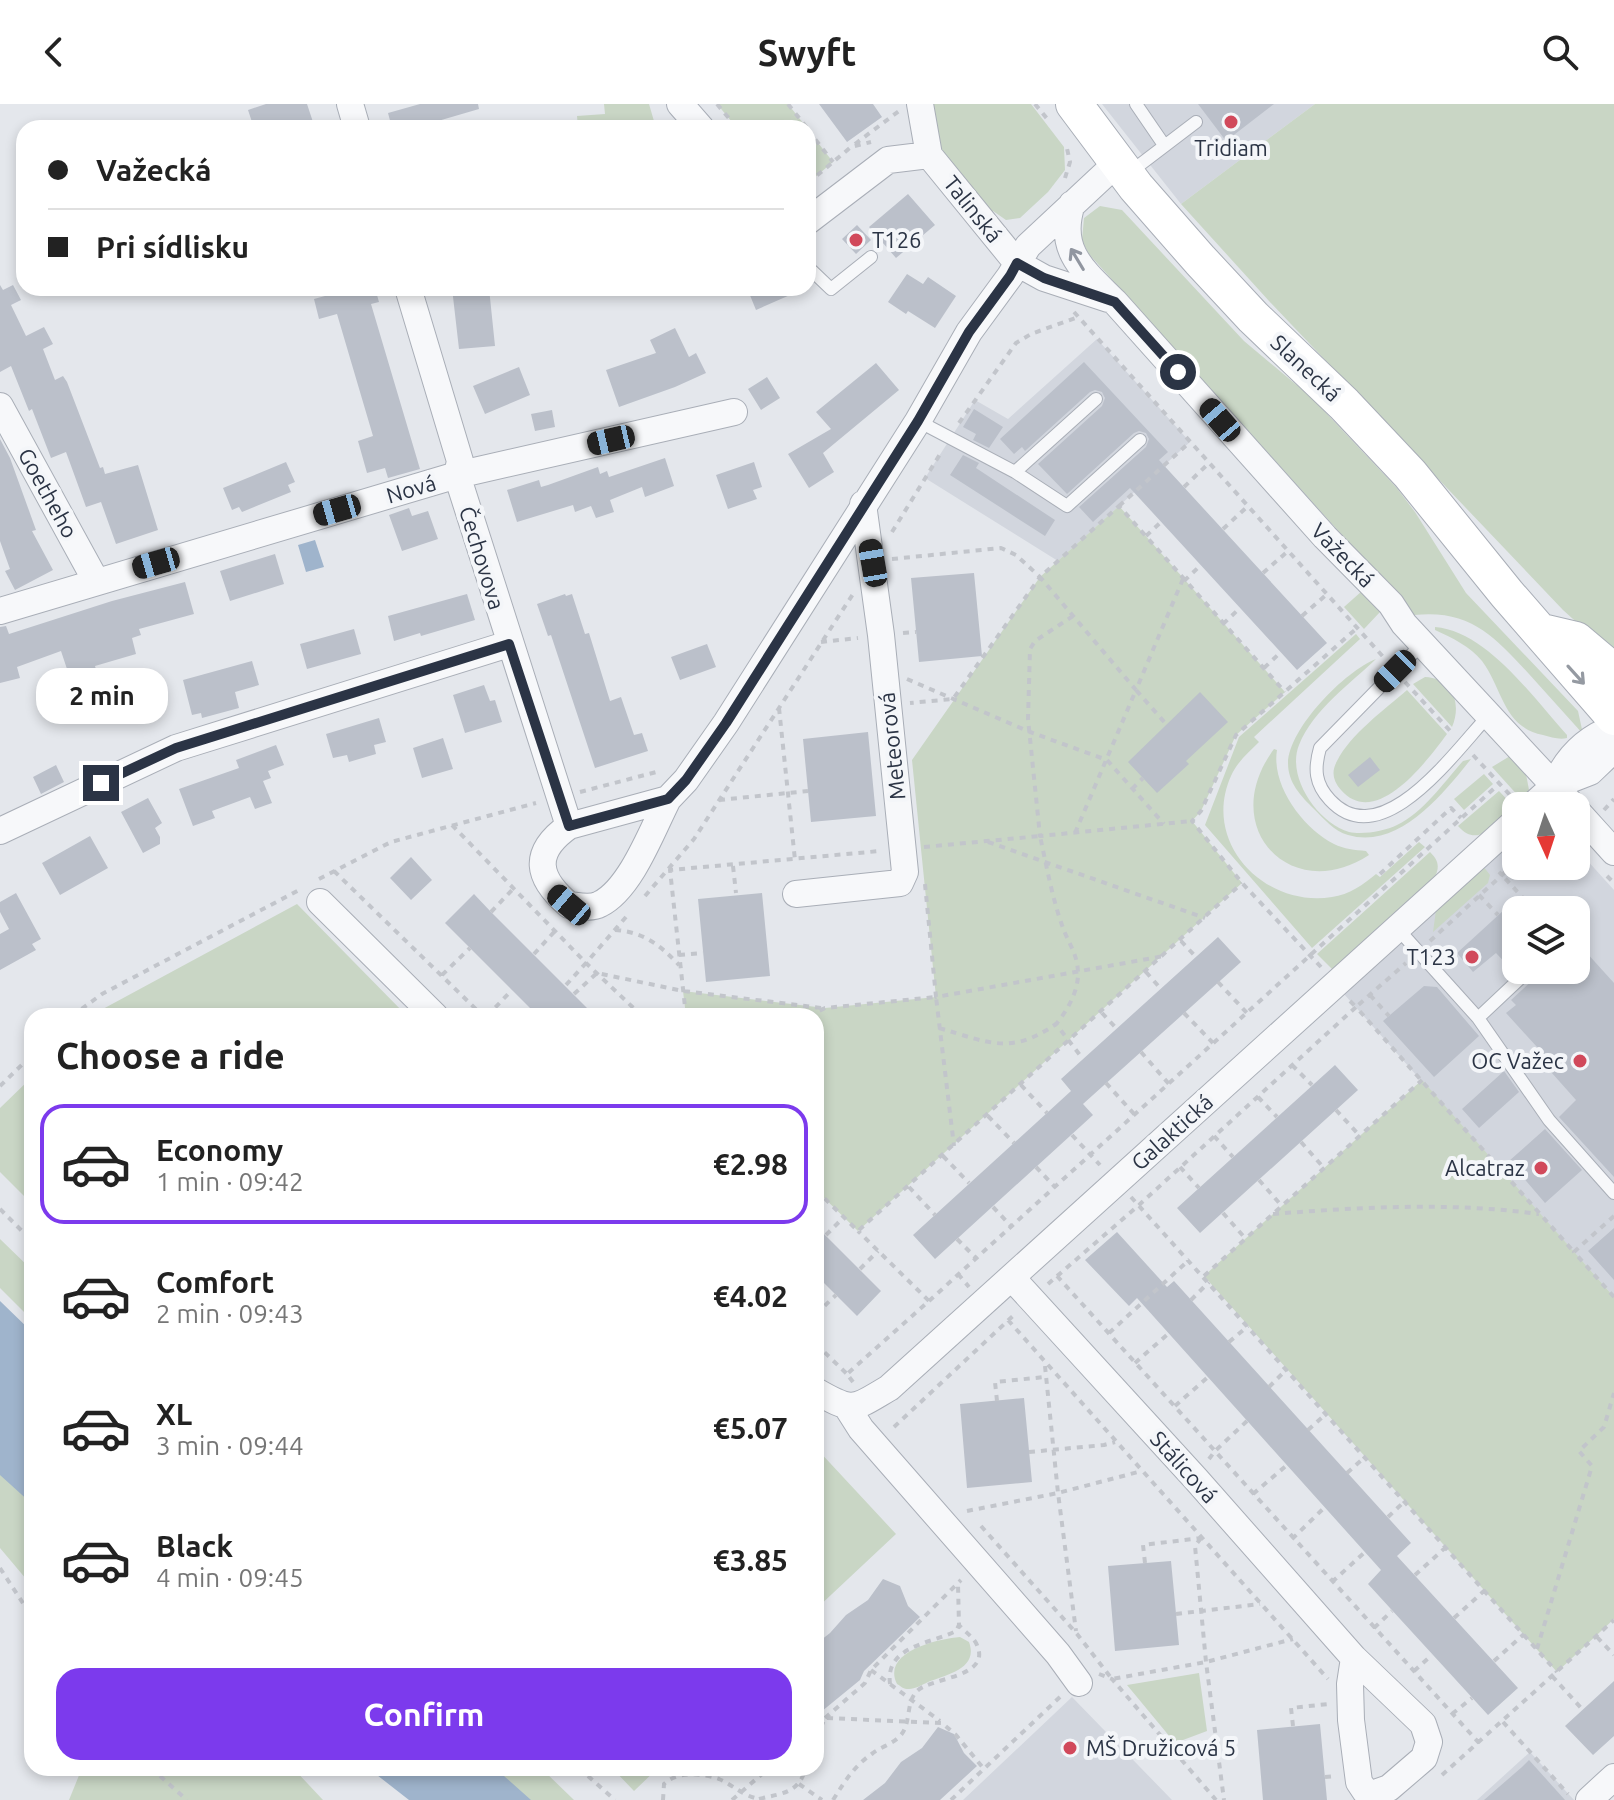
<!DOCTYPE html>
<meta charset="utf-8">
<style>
:root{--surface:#fff;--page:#f2f2f2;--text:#222;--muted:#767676;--line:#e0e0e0;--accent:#7c3aed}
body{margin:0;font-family:Ubuntu,sans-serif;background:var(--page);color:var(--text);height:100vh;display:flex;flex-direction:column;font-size:30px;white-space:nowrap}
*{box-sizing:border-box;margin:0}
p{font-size:26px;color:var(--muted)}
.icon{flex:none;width:44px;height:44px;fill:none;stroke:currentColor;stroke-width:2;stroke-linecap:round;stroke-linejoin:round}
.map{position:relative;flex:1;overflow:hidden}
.sheet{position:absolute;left:24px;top:904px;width:800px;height:768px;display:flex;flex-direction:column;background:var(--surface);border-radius:24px;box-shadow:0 4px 12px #0003}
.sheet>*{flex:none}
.hud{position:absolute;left:16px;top:16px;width:800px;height:176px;border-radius:24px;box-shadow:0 4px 12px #0003;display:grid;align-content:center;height:176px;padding:0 32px;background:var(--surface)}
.needle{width:52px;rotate:177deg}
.tools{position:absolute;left:1502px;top:688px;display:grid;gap:16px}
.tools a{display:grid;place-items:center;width:88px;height:88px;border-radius:16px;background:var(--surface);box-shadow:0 4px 12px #0003;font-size:40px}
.end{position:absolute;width:36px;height:36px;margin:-18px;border:10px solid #2b3445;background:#fff;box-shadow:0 0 0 4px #fff}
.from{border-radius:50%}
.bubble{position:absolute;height:56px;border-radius:24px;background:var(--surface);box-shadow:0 4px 12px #0003;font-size:26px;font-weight:600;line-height:56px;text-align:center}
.car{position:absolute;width:24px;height:48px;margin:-24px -12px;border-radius:10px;box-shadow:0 0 6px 2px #0007;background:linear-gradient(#222 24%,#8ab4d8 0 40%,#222 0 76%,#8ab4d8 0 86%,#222 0)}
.hud b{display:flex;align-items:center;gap:28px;height:76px;font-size:30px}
.hud b+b{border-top:2px solid var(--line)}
.hud i{width:20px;height:20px;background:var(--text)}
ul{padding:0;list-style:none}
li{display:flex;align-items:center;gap:24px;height:120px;margin:0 16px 12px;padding:0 16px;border:4px solid transparent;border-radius:24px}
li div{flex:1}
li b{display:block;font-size:30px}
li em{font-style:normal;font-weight:600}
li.current{border-color:var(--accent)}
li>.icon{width:72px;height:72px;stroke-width:1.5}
h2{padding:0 32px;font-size:36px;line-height:96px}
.button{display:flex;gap:16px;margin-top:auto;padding:16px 32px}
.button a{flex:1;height:92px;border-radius:24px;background:var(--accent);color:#fff;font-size:32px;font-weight:600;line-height:92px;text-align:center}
header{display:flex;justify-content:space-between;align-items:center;height:104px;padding:0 32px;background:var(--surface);font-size:36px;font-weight:600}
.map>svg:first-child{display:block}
</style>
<header><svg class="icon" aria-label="back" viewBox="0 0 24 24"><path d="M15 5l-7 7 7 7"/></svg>Swyft<svg class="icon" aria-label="search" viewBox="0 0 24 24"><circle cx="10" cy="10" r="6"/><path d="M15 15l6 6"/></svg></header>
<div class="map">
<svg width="1614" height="1696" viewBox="0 0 1614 1696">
<rect width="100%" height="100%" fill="#e4e7ec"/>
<path fill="#d2d6de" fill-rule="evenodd" d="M1102,0H1315L1181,100Z
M1097,235L1190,338L1058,457L925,374L975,296L1008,315Z
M1516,717V762H1576V744L1614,786V1193L1336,881ZM1516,806H1576V866H1516Z
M1072,1593L1172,1696H963Z
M1530,1648L1574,1696H1477Z"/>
<path fill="#c9d6c5" d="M604,0H649L656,24H578L577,12L605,10Z
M717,0H788L807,24H737Z
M926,0H1031L1064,43L1065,66L1048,88L1020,114L1006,116L993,107L989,112L953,68L938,40Z
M1315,0H1614V552L1563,506L1269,197L1181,100Z
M808,26L833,58L808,79Z
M1100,102L1122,106L1244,237L1311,293L1396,383L1415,408L1466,489L1578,607L1583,630C1565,610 1547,590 1529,570C1494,532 1470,505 1414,511L1088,149L1082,136L1084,114Z
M1119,402L1285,588L1236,631L1201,707L1192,717L1242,779L858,1127L816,1086V912H686L683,887L825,904L936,893L912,656L1040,473Z
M1362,487L1380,508L1364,525L1344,503Z
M1435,523C1487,527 1533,594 1567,631V634C1559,636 1551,633 1543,631C1503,623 1503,585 1482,557C1470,542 1452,534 1435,526Z
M1356,530L1360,535L1254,633L1259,638C1249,648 1237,658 1231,672C1201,739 1265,804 1332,793C1349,791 1364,780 1376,770L1380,773L1419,738L1425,743L1312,844L1205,721L1239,633Z
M1376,555C1350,580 1313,606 1299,641C1286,673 1318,719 1349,728C1363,731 1385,727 1397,721C1424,708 1444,678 1463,657L1471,655C1443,690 1399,746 1348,731C1334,727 1324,715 1314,705C1301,692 1288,679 1288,659C1289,624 1345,567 1376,555Z
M1425,573C1453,574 1462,600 1452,623L1413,580Z
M1407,586L1447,630C1427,657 1376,726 1341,686C1333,677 1331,668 1337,657C1350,631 1385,605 1407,586Z
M1274,645L1277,646C1271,682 1304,725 1334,740C1344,745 1355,746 1366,747L1369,751C1291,802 1216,723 1274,645Z
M1510,652L1526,670L1529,686L1521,695L1492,663Z
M1484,670L1493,680L1464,706L1454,695Z
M1499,687L1513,702C1497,718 1479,746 1458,722Z
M1430,748C1439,757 1440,763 1434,775L1334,867L1317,850Z
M1483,762L1490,771L1488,779L1433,828L1436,806Z
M297,800L407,912H94L101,906Z
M32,973V1100L0,1068V1004Z
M1422,976L1614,1193V1515L1557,1568L1204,1172Z
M0,1135L32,1166V1216L0,1184Z
M817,1345L896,1430L816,1505V1346Z
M0,1361L32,1394V1482L0,1444Z
M960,1533L969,1538C979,1565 946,1571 928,1578C922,1581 915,1585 909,1585C903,1585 902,1583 897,1580C881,1548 937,1535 960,1533Z
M1199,1569L1207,1627L1175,1639L1127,1581Z
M82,1664H293L323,1696H69Z
M489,1664H541L574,1696H521Z
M612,1664H658L634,1687Z"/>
<path fill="#9fb4cc" d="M315,436L324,463L306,468L298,441Z
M0,1197L32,1228V1400L0,1371Z
M368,1664H495L531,1696H409Z"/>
<path fill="#bbc0ca" d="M266,0H307L315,24H254L248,6Z
M420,0H478L479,5L414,24H392L388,9Z
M819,0H873L882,13L847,38Z
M1198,0H1274L1226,37Z
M908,90L935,121L896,154L869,123Z
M857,121L871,136L856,150L842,135Z
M907,170L923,180L928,173L956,192L935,224L908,207L906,210L888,198Z
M0,181L3,186L13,181L21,196L11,201L26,232L44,223L53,240L43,245L55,276L63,272L67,278L100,364L103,363L105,370L138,361L158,426L116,440L101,398L86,403L66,348L51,354L32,305L29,307L11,262L0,268Z
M354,184H375L379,198L371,200L420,365L388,374L385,364L367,369L358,337L373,332L337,210L319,215L314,195Z
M452,184H489L495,242L459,245Z
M747,184H806L756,206Z
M675,224L689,253L696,249L706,269L675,283L619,303L606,266L656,249L650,236Z
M1084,258L1168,348L1159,356L1327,539L1297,566L1130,384L1093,418L1079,403L1146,343L1149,335L1146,329L1139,327L1134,329L1067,390L1038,360L1102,302L1105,294L1102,288L1095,286L1090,288L1025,347L1022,343L1014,350L1000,335Z
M876,259L899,286L823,349L834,368L809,384L788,350L831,325L816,308Z
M519,263L530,291L485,310L473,282Z
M767,273L780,294L761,306L748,285Z
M974,305L1003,323L989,344L973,336L976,330L963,323Z
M552,306L555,323L535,327L531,310Z
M0,335L10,354L36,426L32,427L53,466L15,486L5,467L10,465L0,437Z
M963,351L979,359L976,364L1055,416L1045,432L950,371Z
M665,354L674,382L645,393L642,383L610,396L614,408L596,414L591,402L575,408L573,401L517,418L507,386L539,376L541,383L548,381L598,363L600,370L607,367L609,373Z
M286,358L295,378L288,381L291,388L242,408L239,403L232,406L223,384Z
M754,358L762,383L753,386L757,395L728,405L716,371Z
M409,404L412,412L428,407L438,435L402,447L389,411Z
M275,450L284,480L230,497L220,467Z
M974,469L982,552L919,558L911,474Z
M185,478L194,510L139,525L141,531L132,534L136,550L95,562L97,569L71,577L61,547L17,563L20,574L0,579V523L6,522L9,530L112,497Z
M467,490L475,516L421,532L420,529L394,537L388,512Z
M565,490L566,492L572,490L585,530L589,529L610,597L621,593L634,631L642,629L648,647L595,664L551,531L548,532L537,500Z
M354,525L361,550L307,565L300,540Z
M707,540L716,563L680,576L671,553Z
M252,557L259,581L235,588L239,604L202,614L201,609L192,611L183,576Z
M484,581L490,597L495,596L502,618L465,629L453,591Z
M1200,588L1228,618L1186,657L1189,660L1157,689L1128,658Z
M379,614L386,638L374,641L376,650L349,658L347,651L333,654L326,630Z
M868,628L876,712L811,718L803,635Z
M443,634L453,665L422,674L413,644Z
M276,641L284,661L268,667L271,674L263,677L272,699L255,705L250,693L212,707L215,714L193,722L179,685L239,664L236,656Z
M1370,653L1380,666L1358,683L1348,671Z
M56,661L64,678L41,690L33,673Z
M148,694L162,719L155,724L160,733V740L143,749L121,708Z
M90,732L108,764L60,791L42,759Z
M411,753L432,776L411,796L390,774Z
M16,789L41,835L32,840L36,846L0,866V830L9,825L0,808V798Z
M762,789L770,872L706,878L698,795Z
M474,790L491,808L595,912H538L445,819Z
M1516,795V866L1514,868L1496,849L1473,868L1457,849Z
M1218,833L1241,858L1083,1000L1093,1011L935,1155L913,1131L1071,987L1061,975Z
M1576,837L1614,879V1073L1559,1013L1576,996L1543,959L1548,955L1506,909L1516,901L1511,896L1536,873L1539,876L1549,866H1576Z
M1424,882L1437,883L1479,932L1434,973L1383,917Z
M1335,961L1358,986L1200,1129L1177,1104Z
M1504,967L1519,988L1479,1024L1462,1005Z
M1545,1025L1582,1066L1545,1099L1509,1057Z
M816,1122L881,1187L857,1212L816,1171Z
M1614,1124V1176L1588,1147Z
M1117,1128L1167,1183L1174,1177L1411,1439L1397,1452L1518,1584L1488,1611L1368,1480L1381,1466L1137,1194L1129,1202L1085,1156Z
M1024,1294L1032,1378L967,1384L960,1300Z
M1171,1457L1179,1541L1115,1547L1108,1462Z
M883,1475L900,1482L908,1502L920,1513L864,1567L860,1576L816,1612V1540L830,1529L846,1511L868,1496Z
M1614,1577V1632L1593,1651L1565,1622Z
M1320,1620L1327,1696H1263L1257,1626Z
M938,1623L954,1630L964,1649L977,1662L940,1696H863L885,1679L901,1658L922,1644Z
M1529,1656L1565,1696H1484L1522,1663Z"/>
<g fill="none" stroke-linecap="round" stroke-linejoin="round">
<g stroke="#a9aeb7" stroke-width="14">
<path id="service" d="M1136,0L1164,41
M1129,69L1196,18
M808,163L831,185L871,153
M918,317L1015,368L1096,295
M1015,368L1067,402L1140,336
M1422,540L1320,644C1314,665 1315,680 1330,696C1382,752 1455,647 1489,611
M1397,824L1478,914L1549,1016L1614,1089
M1478,914L1529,866"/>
</g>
<g stroke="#a9aeb7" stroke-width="28">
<path id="minor" d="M350,0L357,24
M680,0L701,24
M920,0L929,51L1017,159L1044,174L1108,195
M1072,100C1056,147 1085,168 1115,198L1325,433L1391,500L1404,520L1573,702
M808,117L888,56L929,51
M408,184L460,357L457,371L569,722
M0,302L96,477
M0,507L457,371L734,308
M1554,682C1566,655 1586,634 1614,624
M668,695C653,724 631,785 600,800C591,805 579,802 569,801C537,774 531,749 569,722L668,695L686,676L726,619L918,317L969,228L1010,172L1028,142L1118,58
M1532,702L1554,682L1590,668L1614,645
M1576,706L1614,748
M0,727L176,644L509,540
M796,790L900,779L905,768L881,531L863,400
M320,798L435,912
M1012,1174L1195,1374L1354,1554L1350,1580L1351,1616L1359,1678L1365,1687L1372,1690L1389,1684L1424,1654L1429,1638L1423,1620L1354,1554
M816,1287C854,1309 853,1305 889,1284L1516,717
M847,1303L861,1325L1058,1550L1079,1579
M1589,1696L1614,1673"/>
</g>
<g stroke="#a9aeb7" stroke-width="38">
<path id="secondary" d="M1074,0L1136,83L1200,156L1253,213L1344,300L1410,370L1507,490L1614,613
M1542,528L1576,536L1614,568"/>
</g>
<path stroke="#c2c5cb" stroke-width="4" stroke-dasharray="6 6" stroke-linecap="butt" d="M717,0L737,24
M788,0L807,24
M1035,0L1049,17
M808,26L833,58
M855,40L899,7
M1065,74L1070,58L1066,40
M808,79L851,43L871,38
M1074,208L1386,556
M959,319L1016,239L1031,230L1078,213
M1184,383L1209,359
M1119,402L1190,338
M1223,425L1248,402
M892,428L942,347
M1146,432L1161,418
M892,455L1001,444L1016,451L1040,473L953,595L910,599
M1263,469L1288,447
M1183,475L1136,586L1040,473L1119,402L1285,588
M1184,477L1201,461
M1073,512L1035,537L1030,545L1028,615L1040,732L1192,717
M1302,512L1327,490
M1223,520L1240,504
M903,529L916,528
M821,538L858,534
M1264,564L1281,548
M907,575L1030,628L1107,656L1164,720
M1405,578L1453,630
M779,604L795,756
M1473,651L1510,691
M1132,685L1143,674
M580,688L660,667
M719,696L808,687
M1604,706L1614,695
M452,721L586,859L566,881
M1075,729L1136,586L1166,620
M988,738L1205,814
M924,743L1040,732C1047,764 1053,799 1065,829C1071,843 1078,853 1078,870C1078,888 1067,907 1056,920L1083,955
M1516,758L1502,771L1534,806
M733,762L736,789
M334,767L483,912
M1380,770L1451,704L1461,714
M1607,772L1614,779
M319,775L391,738L536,699
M925,780L936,893L1164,852
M1479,791L1498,811
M645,792L694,735L853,490
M491,808L513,785
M626,813L586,859L642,912
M615,826C644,828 660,841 679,861
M1181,837L1196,853
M1430,837L1502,771L1495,764
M534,850L555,827
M679,851L703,849
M1321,863L1242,779L1192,717L1201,707L1236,631L1357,524
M1146,868L1161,885
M442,871L470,844
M1218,878L1247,909
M574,890L597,869L683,887L822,904
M1370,891L1389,912
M1350,897L1356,903L1406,859
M1102,909L1117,925
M1184,909L1213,939
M72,912L102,890L301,785
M487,912L512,886
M534,912L535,910
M686,912L670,766L880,747
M809,912L825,904L936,893L954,1042
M939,924C988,938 1010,952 1056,920
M1141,948L1169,980
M1292,961L1312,981
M1106,979L1135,1011
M1021,981L1047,1009
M0,982L32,951
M1258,993L1277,1013
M1336,1006L1360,1032
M988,1012L1014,1039
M1072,1031L1100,1061
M1214,1032L1233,1053
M1301,1038L1324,1064
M943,1052L969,1079
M1036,1063L1055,1083
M1180,1063L1199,1084
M1259,1076L1281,1101
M909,1083L935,1111
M816,1086L858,1127L1242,779
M1131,1093L1557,1568
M993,1103L1011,1122
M0,1105L32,1137
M1223,1109L1245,1134
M1273,1110C1362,1103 1450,1098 1539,1110
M1614,1112L1574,1148L1614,1193
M826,1131L844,1113
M957,1135L976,1154
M860,1165L878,1147
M958,1170L969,1183
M1057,1172L1215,1347L1209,1355
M1204,1172L1422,976
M1048,1180L1139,1101L1356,903L1574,1148
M1191,1196L1209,1178
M929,1197L1499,680
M816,1210L836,1191
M1008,1216L1328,1575
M1109,1229L1189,1156
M1229,1238L1248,1222
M816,1240L847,1270
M1135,1259L1169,1229
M1045,1262L1058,1389L1076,1527
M853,1278L847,1270L929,1197L858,1127
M1269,1283L1287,1265
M997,1297L995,1278L1045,1273
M1175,1302L1208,1273
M1247,1317L1215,1347L1479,1639
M894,1323L1015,1210
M1308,1326L1327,1309
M1029,1348L1104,1341L1115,1338
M1347,1369L1366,1352
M1253,1390L1287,1361
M967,1407L1058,1389L1142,1367
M1388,1413L1406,1396
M981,1422L1077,1530L1112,1575L1206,1558L1293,1535
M1201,1434L1195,1442L1206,1558L1224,1696
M1292,1435L1325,1403
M1145,1459L1143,1441L1201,1434
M0,1464L32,1513
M1415,1471L1446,1443
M1332,1478L1365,1448
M1176,1510L1260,1500
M1454,1514L1485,1486
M1374,1524L1392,1507
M1597,1533L1614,1551
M1537,1545L1592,1362L1579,1347L1604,1323L1614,1289
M1494,1557L1524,1530
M871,1566L940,1617
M1414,1567L1432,1551
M1099,1570L1112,1575L1216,1696
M1552,1572L1583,1606
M890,1580C885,1542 930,1540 956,1527L959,1521L958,1480
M1452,1610L1472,1594
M1503,1618L1568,1690
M816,1622L865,1579L871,1566L961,1476
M1293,1622L1291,1604L1328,1600
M816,1634L825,1614L942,1619L956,1631L984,1665
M151,1664L187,1696
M579,1664L615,1696
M1442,1671L1614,1516
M1325,1673L1336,1672
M799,1680L822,1696
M759,1695C782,1689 798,1690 806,1664
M663,1696L664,1680C677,1667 702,1669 719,1675C735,1682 741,1691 759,1695
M732,1696L769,1664
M833,1696C845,1677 854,1662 873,1649C881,1643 892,1640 899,1633C912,1621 905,1599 917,1587C931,1573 994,1574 976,1539C972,1532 964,1527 959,1521
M951,1696L1061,1592"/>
<use href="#service" stroke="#f7f8fa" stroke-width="12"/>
<use href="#minor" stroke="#f7f8fa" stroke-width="26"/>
<use href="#secondary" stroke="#fff" stroke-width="36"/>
</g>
<defs><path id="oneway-shaft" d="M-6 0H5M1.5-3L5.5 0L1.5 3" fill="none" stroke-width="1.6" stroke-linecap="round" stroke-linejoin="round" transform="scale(2)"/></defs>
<use stroke="#9196a0" href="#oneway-shaft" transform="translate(1077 155) rotate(-121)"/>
<use stroke="#959aa2" href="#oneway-shaft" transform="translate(1576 571) rotate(48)"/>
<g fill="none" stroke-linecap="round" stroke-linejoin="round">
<path stroke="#2b3445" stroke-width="10" d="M101,679L176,644L509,540L569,722L668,695L686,676L726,619L918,317L969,228L1010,172L1017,159L1044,174L1115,198L1178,268"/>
</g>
<g fill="#d1495b" stroke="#f4f6f9" stroke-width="3">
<circle cx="1231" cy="18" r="8"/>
<circle cx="856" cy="136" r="8"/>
<circle cx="1472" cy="853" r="8"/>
<circle cx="1580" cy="957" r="8"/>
<circle cx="1541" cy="1064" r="8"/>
<circle cx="1070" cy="1644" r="8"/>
</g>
<g text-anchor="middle" stroke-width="8" stroke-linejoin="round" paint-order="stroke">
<g font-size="22" fill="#2b3445" stroke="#f4f6f9" text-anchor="end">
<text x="1231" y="52" text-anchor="middle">Tridiam</text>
<text x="872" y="144" text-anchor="start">T126</text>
<text x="1456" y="861">T123</text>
<text x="1564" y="965">OC Važec</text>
<text x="1525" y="1072">Alcatraz</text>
<text x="1086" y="1652" text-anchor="start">MŠ Družicová 5</text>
</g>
<g font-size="22" fill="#2b3445" stroke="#f4f6f9">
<text transform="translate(973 105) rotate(51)" y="8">Talinská</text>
<text transform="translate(1306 264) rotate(43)" y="8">Slanecká</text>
<text transform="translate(411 385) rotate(-16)" y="8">Nová</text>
<text transform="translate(48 389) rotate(61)" y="8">Goetheho</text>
<text transform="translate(1343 451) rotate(46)" y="8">Važecká</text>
<text transform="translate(482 454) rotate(73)" y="8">Čechovova</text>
<text transform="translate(892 642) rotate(-96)" y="8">Meteorová</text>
<text transform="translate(1172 1028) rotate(-42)" y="8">Galaktická</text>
<text transform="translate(1184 1363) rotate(48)" y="8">Stálicová</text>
</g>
</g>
</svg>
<div class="tools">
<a><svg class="needle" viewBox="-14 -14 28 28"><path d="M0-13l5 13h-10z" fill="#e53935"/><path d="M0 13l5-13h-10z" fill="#767676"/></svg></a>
<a><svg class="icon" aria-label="layers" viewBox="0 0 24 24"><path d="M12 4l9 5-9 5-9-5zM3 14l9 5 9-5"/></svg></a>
</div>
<i class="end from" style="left:1178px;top:268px"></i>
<i class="end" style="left:101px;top:679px"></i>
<div class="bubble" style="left:36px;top:564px;width:132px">2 min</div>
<i class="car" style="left:1220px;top:316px;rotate:319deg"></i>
<i class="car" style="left:611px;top:336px;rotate:257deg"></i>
<i class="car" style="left:337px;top:406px;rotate:254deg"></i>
<i class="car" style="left:156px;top:459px;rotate:254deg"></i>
<i class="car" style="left:873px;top:459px;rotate:350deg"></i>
<i class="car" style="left:1395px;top:567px;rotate:225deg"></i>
<i class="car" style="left:569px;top:801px;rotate:310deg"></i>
<div class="hud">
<b><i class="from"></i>Važecká</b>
<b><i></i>Pri sídlisku</b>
</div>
<section class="sheet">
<h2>Choose a ride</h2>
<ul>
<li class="current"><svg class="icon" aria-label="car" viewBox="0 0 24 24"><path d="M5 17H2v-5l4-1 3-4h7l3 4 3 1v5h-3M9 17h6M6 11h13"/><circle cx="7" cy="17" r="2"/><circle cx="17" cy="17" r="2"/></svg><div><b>Economy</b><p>1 min · 09:42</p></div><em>€2.98</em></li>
<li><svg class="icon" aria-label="car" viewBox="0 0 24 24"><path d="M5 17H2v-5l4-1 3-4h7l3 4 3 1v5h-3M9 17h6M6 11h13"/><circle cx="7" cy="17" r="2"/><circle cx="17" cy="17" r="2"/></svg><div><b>Comfort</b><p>2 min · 09:43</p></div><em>€4.02</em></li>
<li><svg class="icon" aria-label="car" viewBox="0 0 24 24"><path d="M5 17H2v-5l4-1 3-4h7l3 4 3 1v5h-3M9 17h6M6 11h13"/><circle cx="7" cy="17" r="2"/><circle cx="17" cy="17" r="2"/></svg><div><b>XL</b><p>3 min · 09:44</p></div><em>€5.07</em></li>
<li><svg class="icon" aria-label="car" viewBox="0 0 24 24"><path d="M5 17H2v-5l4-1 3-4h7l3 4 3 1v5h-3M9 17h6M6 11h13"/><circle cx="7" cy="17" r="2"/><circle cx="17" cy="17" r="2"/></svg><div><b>Black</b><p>4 min · 09:45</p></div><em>€3.85</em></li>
</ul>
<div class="button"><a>Confirm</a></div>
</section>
</div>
